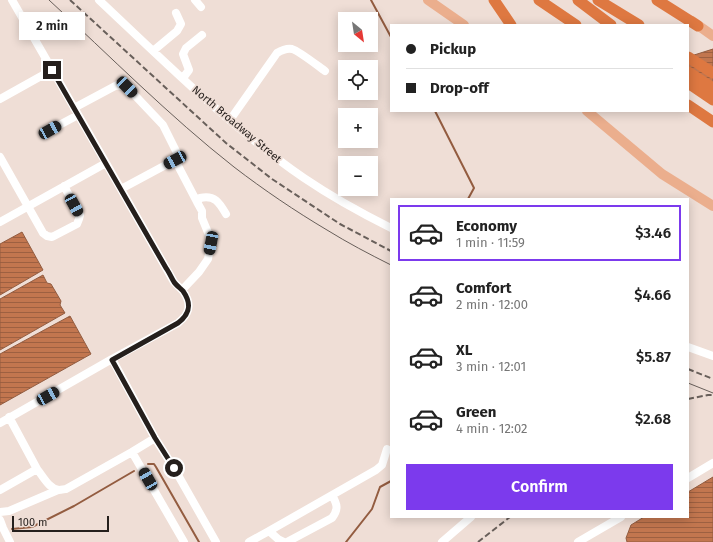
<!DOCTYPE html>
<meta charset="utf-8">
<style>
:root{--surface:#fff;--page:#f6f6f6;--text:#222;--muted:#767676;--line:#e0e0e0;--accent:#7c3aed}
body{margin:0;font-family:"Fira Sans",sans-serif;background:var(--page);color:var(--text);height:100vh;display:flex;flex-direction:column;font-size:15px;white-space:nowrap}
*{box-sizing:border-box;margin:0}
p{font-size:13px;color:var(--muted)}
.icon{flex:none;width:22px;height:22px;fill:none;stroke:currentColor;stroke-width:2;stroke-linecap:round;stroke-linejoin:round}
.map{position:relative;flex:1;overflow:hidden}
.sheet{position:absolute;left:390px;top:198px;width:299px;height:320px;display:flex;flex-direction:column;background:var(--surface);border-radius:0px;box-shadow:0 2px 10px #0003}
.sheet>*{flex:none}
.banner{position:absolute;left:390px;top:24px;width:299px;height:88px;border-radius:0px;box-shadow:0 2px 10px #0003;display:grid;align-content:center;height:88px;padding:0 16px;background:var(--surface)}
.needle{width:26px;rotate:150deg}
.fabs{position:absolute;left:338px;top:12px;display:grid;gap:8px}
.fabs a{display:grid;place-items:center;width:40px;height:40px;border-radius:0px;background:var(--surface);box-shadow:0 2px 10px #0003;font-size:20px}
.scale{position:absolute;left:12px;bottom:10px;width:97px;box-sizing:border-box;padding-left:4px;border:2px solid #251f1c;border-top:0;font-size:11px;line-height:14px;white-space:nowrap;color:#251f1c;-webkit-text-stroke:3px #efded6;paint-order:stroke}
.end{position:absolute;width:18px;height:18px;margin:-9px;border:5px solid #251f1c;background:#fff;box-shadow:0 0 0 2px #fff}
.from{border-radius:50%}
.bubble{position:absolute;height:28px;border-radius:0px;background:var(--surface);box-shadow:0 2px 10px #0003;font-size:13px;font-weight:600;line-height:28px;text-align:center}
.car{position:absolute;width:12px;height:24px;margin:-12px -6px;border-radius:5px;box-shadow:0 0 3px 1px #0007;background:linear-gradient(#222 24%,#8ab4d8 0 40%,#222 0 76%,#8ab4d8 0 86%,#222 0)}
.banner b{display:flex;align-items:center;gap:14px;height:38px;font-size:15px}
.banner b+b{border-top:1px solid var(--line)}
.banner i{width:10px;height:10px;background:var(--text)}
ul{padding:7px 0 0;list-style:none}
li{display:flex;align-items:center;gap:12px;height:56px;margin:0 8px 6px;padding:0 8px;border:2px solid transparent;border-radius:0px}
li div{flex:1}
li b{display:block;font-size:15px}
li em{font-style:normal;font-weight:600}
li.current{border-color:var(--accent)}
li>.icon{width:36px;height:36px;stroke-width:1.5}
.cta{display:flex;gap:8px;margin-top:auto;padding:8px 16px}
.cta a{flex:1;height:46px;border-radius:0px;background:var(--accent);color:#fff;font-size:16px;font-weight:600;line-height:46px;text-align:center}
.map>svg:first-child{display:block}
</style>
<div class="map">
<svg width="713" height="542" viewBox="0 0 713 542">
<defs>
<pattern id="water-rules" width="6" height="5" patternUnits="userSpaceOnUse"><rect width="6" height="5" fill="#c2764f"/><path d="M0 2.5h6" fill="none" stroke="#9d6041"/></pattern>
</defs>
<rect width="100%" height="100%" fill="#efded6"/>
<path fill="url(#water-rules)" stroke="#935c40" d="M713,49V93L688,78V58L691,56Z
M22,232L43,270L0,295V244Z
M43,275L47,283L51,284L61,301L60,305L65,313L0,350V299Z
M70,316L91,354L0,405V354Z
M713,477V542H627L626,538L631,525L644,517H688V492Z"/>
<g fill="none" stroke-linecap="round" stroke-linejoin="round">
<path stroke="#935c40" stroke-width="2" d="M371,0L391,37
M435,111L474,188L468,199
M148,464H154L156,467L199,542
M12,529L32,527L74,506L134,471
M346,542L372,509L380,487L391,481"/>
<path stroke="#fff" stroke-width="8" d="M99,0C165,62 230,127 304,178C332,197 361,213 391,228
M195,0L201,7
M153,51L177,31L181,24L176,13
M183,78L189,70L183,54L186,48L202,35
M0,99L52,70
M74,108L117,85L127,87L163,125L178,155L175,160L121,189
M230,120L277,53C282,50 286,48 292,49C299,51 318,66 325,71
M50,130L78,115
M0,157L43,233L47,236L52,237L77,224L79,219L80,215L64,186
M175,160L197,202
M106,163L166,268C169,273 171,277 174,282C177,285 180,288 183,291C192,304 190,314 178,323L112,359
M0,222L106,163L12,0
M182,290L199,272L208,259L211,243L209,235L202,218V211L197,202L200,198C215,195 219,202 226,214
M688,347L713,356
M9,417L37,469
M0,423L112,359L155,438L132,452L66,489C64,489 62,490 59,490C49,489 43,476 37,469L0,490
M155,438L174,468L216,542
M132,452L184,542
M688,478L713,463
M0,512L9,511L58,490
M0,520L3,528L10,542
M269,531L376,470L382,465L387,449
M249,542L269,531L278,539L284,542
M287,542L332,518C339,509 337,504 332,495
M442,542L471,517
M578,542L621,517"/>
<path stroke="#ebae8d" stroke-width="10" d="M428,0L464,25
M692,21L713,36
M587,111L662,174L713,206"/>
<path stroke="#de7841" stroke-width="11" d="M494,0L511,25
M539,0L576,25
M578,0L611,25
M598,0L639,25
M657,0L698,26
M688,57L713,73
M688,72L713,88
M688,83L713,100
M688,105L713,122"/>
<path stroke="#685f5a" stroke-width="1" d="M49,0C110,56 169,116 234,167C264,190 295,211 327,230C348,243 369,254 391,265
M688,383L713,393"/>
<path stroke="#685f5a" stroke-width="2" stroke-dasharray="6 3" stroke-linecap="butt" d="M70,0L226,143L272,179L340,224L391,251
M688,369L713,379
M688,399L708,395H713
M478,542L510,517"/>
</g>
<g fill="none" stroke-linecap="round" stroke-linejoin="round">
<path stroke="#251f1c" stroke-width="5" d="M52,70L166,268C169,272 171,277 174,282C176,285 180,288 183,291C192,304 190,314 178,323L112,360L155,438L174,468"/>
</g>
<g text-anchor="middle" stroke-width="3.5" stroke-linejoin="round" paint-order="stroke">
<g font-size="11" fill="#251f1c" stroke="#efded6">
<text transform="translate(237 124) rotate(40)" y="4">North Broadway Street</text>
</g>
</g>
</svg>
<div class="fabs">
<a><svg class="needle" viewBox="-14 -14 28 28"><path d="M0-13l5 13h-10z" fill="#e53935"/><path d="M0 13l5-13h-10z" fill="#767676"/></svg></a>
<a><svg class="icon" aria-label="locate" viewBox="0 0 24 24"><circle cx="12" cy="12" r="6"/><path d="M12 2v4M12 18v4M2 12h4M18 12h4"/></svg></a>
<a>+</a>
<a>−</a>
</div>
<div class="scale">100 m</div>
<i class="end from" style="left:174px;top:468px"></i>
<i class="end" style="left:52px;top:70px"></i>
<div class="bubble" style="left:19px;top:12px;width:66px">2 min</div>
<i class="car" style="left:127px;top:87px;rotate:136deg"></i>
<i class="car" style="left:50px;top:130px;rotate:61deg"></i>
<i class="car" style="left:175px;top:160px;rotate:242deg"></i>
<i class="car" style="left:74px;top:205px;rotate:151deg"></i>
<i class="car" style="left:211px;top:243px;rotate:191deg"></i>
<i class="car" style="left:48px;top:396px;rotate:61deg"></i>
<i class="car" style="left:148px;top:479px;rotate:330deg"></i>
<div class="banner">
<b><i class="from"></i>Pickup</b>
<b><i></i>Drop-off</b>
</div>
<section class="sheet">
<ul>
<li class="current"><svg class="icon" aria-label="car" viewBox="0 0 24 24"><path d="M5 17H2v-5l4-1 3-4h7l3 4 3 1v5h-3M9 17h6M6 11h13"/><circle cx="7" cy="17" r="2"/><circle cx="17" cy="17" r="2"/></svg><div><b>Economy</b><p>1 min · 11:59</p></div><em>$3.46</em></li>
<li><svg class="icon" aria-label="car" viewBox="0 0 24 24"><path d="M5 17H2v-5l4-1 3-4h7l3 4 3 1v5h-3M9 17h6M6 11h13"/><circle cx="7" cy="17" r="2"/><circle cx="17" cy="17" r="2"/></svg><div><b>Comfort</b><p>2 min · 12:00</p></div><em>$4.66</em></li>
<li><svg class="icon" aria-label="car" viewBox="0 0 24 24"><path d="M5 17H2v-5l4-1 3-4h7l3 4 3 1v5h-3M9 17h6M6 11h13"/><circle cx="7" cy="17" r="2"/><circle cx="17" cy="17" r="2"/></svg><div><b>XL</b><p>3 min · 12:01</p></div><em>$5.87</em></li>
<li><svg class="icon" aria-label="car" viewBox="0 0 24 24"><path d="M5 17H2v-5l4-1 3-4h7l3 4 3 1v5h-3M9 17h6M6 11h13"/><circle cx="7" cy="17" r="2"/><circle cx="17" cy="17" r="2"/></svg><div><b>Green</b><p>4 min · 12:02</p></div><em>$2.68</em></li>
</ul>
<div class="cta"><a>Confirm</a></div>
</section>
</div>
